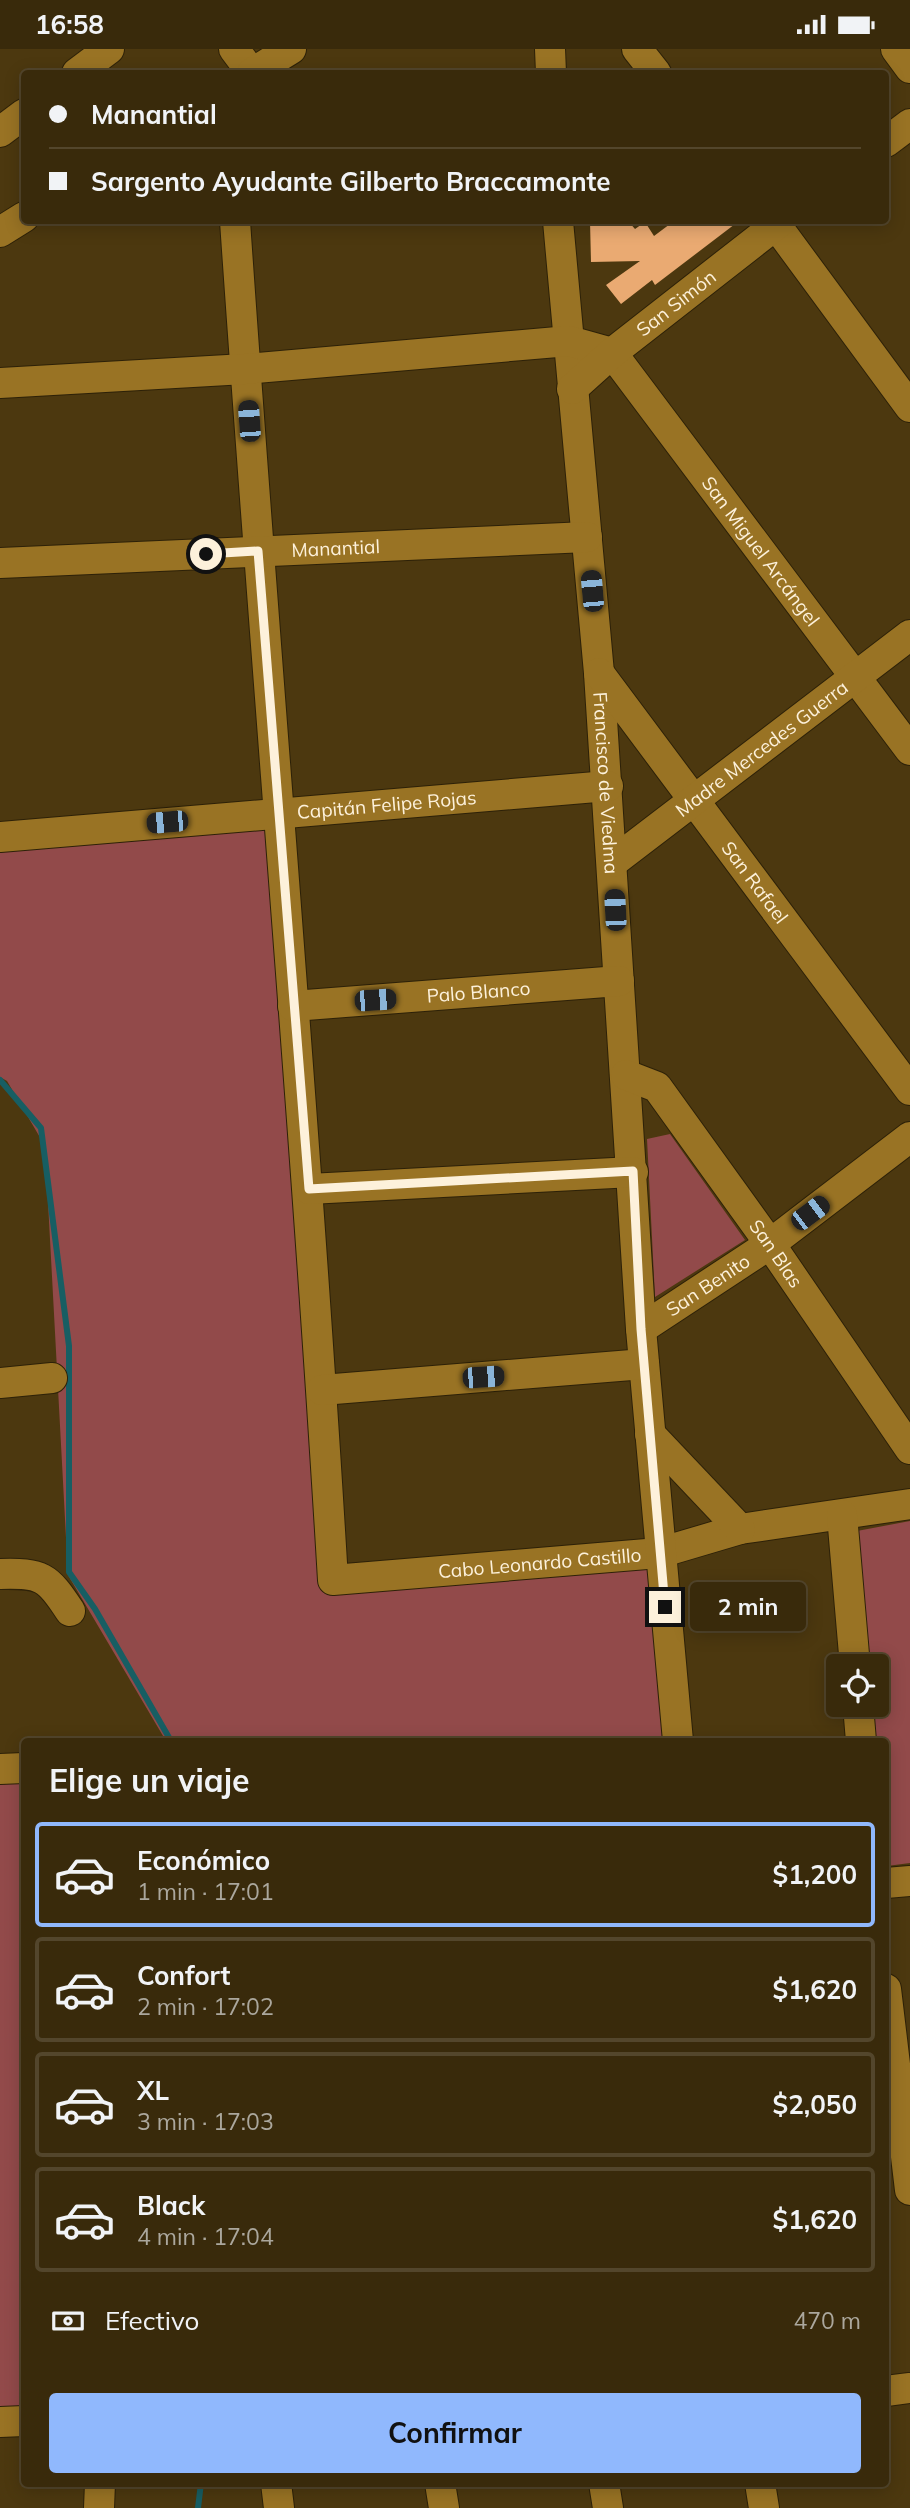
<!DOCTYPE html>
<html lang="es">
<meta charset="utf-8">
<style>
:root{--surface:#392a0b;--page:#403214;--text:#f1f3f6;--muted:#aba79d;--line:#53462c;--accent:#90b8fd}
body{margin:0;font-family:Mulish,sans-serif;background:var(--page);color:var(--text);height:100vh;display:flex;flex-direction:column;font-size:26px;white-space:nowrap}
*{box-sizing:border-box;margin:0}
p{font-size:23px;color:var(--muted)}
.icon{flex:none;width:38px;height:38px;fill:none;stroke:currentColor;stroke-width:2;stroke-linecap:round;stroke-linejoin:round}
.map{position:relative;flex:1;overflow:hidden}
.side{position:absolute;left:21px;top:1689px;width:868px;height:749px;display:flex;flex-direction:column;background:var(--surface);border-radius:7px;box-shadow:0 4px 18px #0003,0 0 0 2px var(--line)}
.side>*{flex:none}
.top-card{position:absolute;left:21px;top:21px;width:868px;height:154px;border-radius:7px;box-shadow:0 4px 18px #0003,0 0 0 2px var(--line);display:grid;align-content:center;height:154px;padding:0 28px;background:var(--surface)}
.controls{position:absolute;left:826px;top:1605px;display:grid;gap:14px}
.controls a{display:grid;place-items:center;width:63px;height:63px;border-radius:7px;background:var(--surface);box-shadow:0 4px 18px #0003,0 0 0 2px var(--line);font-size:35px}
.end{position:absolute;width:32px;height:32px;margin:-16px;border:9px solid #fdf1db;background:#111;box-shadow:0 0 0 4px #111}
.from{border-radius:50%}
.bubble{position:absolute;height:49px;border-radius:7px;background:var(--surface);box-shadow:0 4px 18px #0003,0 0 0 2px var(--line);font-size:23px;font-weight:700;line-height:49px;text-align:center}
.car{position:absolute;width:21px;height:42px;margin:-21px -10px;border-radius:9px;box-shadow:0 0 5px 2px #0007;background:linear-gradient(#222 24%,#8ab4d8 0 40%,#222 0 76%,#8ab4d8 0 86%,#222 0)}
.top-card b{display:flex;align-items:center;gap:24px;height:66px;font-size:26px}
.top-card b+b{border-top:2px solid var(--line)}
.top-card i{width:18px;height:18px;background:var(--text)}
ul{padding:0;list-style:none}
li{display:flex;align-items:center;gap:21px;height:105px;margin:0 14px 10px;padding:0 14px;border:4px solid var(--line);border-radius:7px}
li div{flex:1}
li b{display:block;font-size:26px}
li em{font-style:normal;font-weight:700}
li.current{border-color:var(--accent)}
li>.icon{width:63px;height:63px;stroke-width:1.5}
h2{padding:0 28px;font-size:32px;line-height:84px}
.pay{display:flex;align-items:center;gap:18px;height:77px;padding:0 28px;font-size:26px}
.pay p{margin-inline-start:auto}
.primary-button{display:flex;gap:14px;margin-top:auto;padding:14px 28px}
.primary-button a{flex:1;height:80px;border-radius:7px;background:var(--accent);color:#111;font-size:28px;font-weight:700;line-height:80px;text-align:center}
.status{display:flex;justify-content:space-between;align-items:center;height:49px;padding:0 35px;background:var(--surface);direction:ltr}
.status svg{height:19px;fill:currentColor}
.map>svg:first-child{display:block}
</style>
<div class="status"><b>16:58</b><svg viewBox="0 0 49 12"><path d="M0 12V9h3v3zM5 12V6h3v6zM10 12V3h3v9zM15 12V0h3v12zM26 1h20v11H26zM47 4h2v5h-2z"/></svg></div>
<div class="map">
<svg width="910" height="2459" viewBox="0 0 910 2459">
<rect width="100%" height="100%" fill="#4c380f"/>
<path fill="#924a4a" d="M273,769L331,1532L658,1506L677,1692H166L68,1526L45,1097L7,1032L0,1028V789Z
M670,1085L745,1191L655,1248L647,1090Z
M910,1472V1814L887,1817L886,1692H876L873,1656H877V1617H869L857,1482Z
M24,1724V2363L0,2364V1727Z"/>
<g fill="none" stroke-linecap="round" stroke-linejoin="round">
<path stroke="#175e63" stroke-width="6" d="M0,1031L41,1079L69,1297V1523L95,1560L171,1692
M198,2459L201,2434"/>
</g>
<path fill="#eaaa72" d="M590,172H628L635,180L645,173L654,187L674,172H739L655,236L652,231L621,255L606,236L640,212L591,213Z"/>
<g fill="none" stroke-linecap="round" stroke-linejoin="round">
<g stroke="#2d2108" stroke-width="32">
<g id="minor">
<path d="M234,0L252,24"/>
<path d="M550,0L551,24"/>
<path d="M637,0L656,24"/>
<path d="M896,0L910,19"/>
<path d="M77,24L109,0"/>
<path d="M252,24L291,0"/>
<path d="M0,83L24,65"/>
<path d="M886,93L910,75"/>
<path id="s1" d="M235,172C266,625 306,1077 333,1531L659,1504L740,1480L910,1455"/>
<path id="s2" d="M558,172L599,624L641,1280L678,1692"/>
<path d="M773,172L910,358"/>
<path d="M0,183L24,168"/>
<path id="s3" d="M0,334L245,320L569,292L612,304L910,701"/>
<path id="s4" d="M572,340L612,304L781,172"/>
<path id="s5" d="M0,514L587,488"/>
<path id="s6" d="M599,624L910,1041"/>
<path id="s7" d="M0,788L608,737"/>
<path id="s8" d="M613,813L910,586"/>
<path id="s9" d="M293,957L619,932"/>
<path id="s10" d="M626,1026L657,1038L770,1195L910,1400"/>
<path d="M309,1140L633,1123"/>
<path id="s11" d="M641,1280L770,1195L910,1088"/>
<path d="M0,1334L52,1329"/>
<path d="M322,1341L644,1315"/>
<path d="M650,1385L740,1480"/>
<path d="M842,1466L855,1617"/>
<path d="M0,1525C42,1524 47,1527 70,1562"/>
<path d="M858,1656L861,1692"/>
<path d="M0,1720L24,1719"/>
<path d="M886,1834L910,1832"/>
<path d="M886,1940L910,2141"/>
<path d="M886,2342L910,2339"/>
<path d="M0,2373L24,2372"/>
<path d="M276,2434L279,2459"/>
<path d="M440,2434L444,2459"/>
<path d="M604,2434L608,2459"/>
<path d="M760,2434L764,2459"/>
<path d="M99,2459L100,2434"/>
</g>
</g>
<use href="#minor" stroke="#997324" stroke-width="30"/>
</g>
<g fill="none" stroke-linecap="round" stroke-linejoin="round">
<path stroke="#fdf1db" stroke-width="9" d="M206,505L258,502L309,1140L633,1122L641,1280L665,1558"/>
</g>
<g text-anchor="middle" stroke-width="7" stroke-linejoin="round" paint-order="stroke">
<g font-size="19" fill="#fdf1db" stroke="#422e02">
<text dy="7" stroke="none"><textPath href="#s4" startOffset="135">San Simón</textPath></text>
<text dy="7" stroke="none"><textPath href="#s5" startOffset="336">Manantial</textPath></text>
<text dy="7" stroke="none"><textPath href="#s3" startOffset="863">San Miguel Arcángel</textPath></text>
<text dy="7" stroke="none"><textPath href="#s8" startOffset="187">Madre Mercedes Guerra</textPath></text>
<text dy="7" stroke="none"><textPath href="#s2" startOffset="564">Francisco de Viedma</textPath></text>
<text dy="7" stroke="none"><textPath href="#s7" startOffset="388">Capitán Felipe Rojas</textPath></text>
<text dy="7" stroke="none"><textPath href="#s6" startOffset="261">San Rafael</textPath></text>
<text dy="7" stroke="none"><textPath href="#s9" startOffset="186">Palo Blanco</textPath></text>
<text dy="7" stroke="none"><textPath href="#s10" startOffset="238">San Blas</textPath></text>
<text dy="7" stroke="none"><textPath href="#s11" startOffset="80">San Benito</textPath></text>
<text dy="7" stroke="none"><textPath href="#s1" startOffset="1570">Cabo Leonardo Castillo</textPath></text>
</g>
</g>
</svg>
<div class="controls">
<a><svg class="icon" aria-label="locate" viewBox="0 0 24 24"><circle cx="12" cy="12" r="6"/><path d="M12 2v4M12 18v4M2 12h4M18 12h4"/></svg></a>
</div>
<i class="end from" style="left:206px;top:505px"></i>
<i class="end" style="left:665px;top:1558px"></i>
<div class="bubble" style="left:690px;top:1533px;width:116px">2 min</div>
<i class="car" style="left:249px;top:372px;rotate:356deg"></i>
<i class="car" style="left:592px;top:542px;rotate:355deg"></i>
<i class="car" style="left:167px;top:773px;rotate:265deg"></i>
<i class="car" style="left:615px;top:861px;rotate:357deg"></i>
<i class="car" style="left:375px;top:951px;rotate:86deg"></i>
<i class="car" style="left:810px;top:1164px;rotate:53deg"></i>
<i class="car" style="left:483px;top:1328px;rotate:86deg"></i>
<div class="top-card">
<b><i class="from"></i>Manantial</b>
<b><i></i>Sargento Ayudante Gilberto Braccamonte</b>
</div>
<section class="side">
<h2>Elige un viaje</h2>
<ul>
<li class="current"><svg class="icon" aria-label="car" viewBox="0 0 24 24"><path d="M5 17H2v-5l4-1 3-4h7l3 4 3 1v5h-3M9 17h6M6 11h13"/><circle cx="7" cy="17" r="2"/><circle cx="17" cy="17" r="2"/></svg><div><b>Económico</b><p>1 min · 17:01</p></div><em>$1,200</em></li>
<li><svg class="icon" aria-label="car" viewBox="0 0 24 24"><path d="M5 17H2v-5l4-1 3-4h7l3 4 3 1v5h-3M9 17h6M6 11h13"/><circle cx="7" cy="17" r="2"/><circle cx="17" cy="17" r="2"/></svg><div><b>Confort</b><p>2 min · 17:02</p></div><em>$1,620</em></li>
<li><svg class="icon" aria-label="car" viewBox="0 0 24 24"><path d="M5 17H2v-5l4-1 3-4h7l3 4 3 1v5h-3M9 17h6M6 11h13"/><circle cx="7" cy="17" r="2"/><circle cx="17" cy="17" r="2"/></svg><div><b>XL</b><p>3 min · 17:03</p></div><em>$2,050</em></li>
<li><svg class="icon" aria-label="car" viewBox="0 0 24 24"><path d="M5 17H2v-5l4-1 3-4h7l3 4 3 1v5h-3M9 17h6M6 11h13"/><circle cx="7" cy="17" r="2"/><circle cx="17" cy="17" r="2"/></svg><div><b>Black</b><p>4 min · 17:04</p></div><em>$1,620</em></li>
</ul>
<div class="pay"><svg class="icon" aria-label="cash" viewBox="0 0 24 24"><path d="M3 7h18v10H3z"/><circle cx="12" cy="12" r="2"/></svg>Efectivo<p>470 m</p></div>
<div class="primary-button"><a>Confirmar</a></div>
</section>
</div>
